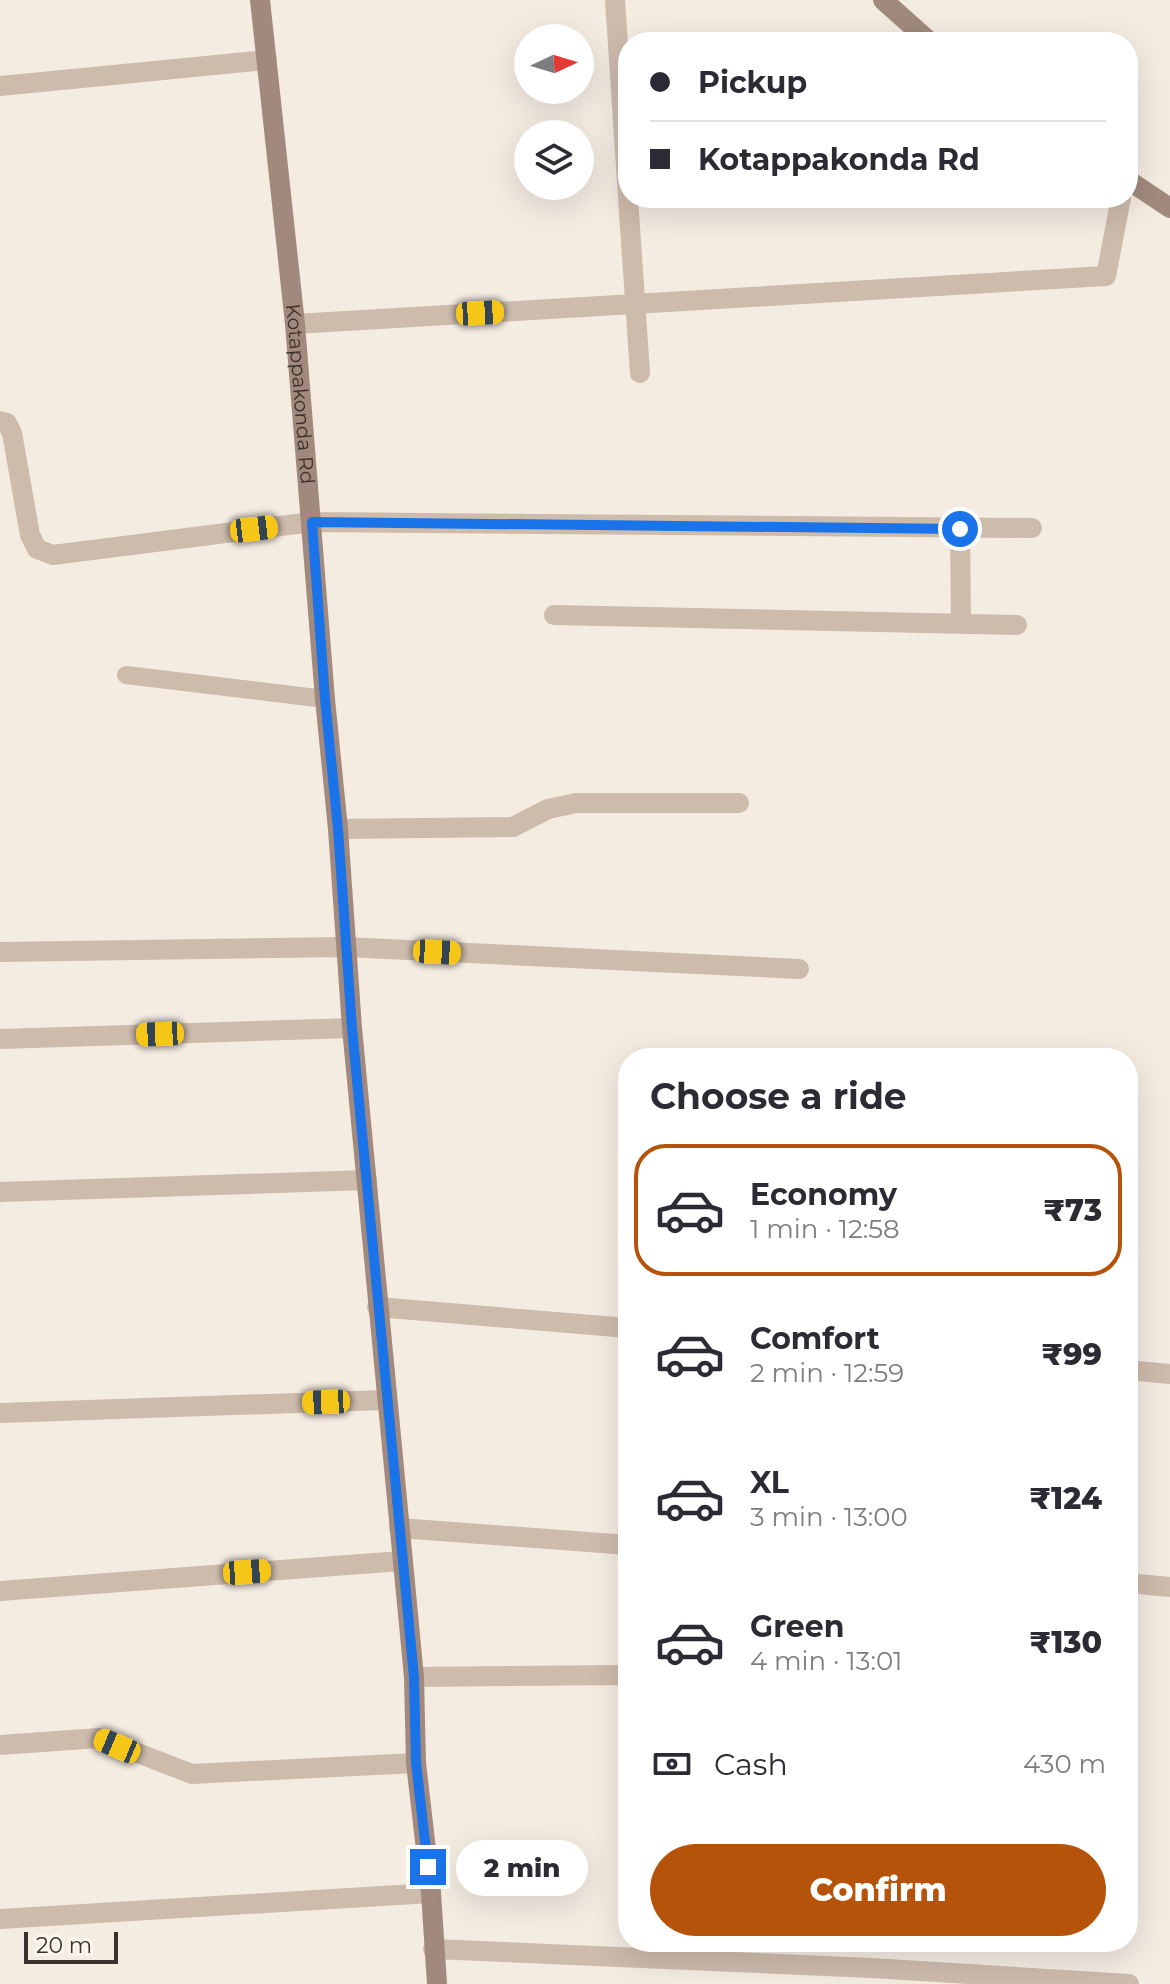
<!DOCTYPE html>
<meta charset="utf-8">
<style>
:root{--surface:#fff;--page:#f7f7f7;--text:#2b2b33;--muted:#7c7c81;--line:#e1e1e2;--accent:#b45309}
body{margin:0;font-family:Montserrat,sans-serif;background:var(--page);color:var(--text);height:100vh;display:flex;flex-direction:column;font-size:30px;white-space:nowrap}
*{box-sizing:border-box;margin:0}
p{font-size:26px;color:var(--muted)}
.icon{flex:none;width:44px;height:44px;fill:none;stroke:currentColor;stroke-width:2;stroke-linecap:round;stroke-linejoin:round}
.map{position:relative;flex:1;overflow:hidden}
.details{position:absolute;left:618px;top:1048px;width:520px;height:904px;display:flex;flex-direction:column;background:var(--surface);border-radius:32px;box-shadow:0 8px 32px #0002}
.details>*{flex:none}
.guide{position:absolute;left:618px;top:32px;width:520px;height:176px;border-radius:32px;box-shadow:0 8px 32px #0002;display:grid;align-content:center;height:176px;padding:0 32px;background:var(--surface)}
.needle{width:52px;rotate:86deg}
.fabs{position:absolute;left:514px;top:24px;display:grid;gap:16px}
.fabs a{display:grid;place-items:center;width:80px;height:80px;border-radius:50%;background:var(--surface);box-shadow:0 8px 32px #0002;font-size:40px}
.scale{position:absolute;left:24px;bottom:20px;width:94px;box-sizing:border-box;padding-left:8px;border:4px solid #3b302b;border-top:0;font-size:22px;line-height:28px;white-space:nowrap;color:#3b302b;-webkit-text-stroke:6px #fbf5ee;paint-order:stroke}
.end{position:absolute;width:36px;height:36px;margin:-18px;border:10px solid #1a73e8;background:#fff;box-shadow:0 0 0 4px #fff}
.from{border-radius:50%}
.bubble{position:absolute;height:56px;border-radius:28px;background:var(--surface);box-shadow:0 8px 32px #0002;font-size:26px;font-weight:800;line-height:56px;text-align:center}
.car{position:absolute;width:24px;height:48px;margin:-24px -12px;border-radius:10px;box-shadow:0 0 6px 2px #0007;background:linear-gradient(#f5c518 24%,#345 0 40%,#f5c518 0 76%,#345 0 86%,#f5c518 0)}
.guide b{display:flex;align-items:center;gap:28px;height:76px;font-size:30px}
.guide b+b{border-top:2px solid var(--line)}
.guide i{width:20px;height:20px;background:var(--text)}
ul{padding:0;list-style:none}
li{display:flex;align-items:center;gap:24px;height:132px;margin:0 16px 12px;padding:0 16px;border:4px solid transparent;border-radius:32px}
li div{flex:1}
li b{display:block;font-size:30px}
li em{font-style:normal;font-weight:800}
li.on{border-color:var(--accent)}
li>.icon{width:72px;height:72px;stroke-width:1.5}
h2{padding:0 32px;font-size:36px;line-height:96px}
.pay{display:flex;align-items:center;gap:20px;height:88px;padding:0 32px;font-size:30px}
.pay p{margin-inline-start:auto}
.button{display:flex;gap:16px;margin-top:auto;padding:16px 32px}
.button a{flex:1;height:92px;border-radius:48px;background:var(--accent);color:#fff;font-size:32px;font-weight:800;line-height:92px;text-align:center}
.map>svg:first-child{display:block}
</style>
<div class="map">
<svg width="1170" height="1984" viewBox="0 0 1170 1984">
<rect width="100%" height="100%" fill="#f4ebe1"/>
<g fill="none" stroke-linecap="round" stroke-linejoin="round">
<path stroke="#cdbbac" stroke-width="18" d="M126,675L325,699"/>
<path stroke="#cdbbac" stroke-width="20" d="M615,0L628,197
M0,86L267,60
M628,198L640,373
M295,324L1106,276L1121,198
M0,421L7,423L12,433L30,535L37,549L53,555L312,522L1032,528
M960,529L961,623
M554,615L1017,625
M338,829L513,827L548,809L576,803H739
M0,952L346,947L799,969
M0,1039L352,1028
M0,1192L367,1180
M377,1307L628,1328
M1128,1370L1170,1374
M0,1413L385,1400
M399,1528L628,1545
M1128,1583L1170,1587
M0,1591L401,1561
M414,1677L628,1675
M0,1745L99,1738L192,1774L416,1763
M0,1919L431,1893
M433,1949L872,1968L1129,1984"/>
<g stroke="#a18a7d" stroke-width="20">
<path id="s1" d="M260,0L295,324L325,699L338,829L352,1028L414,1677L416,1763L431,1893L437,1984"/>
<path d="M883,0L930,42"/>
<path d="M1128,180L1170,208"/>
</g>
</g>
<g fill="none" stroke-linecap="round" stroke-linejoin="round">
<path stroke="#1a73e8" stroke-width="10" d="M428,1867L416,1763L414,1677L352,1028L338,829L325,699L312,522L960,529"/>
</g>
<g text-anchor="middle" stroke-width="6" stroke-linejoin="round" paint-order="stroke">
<g font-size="20" fill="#3b302b" stroke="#fbf5ee">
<text dy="7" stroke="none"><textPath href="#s1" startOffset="396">Kotappakonda Rd</textPath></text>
</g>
</g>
</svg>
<div class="fabs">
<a><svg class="needle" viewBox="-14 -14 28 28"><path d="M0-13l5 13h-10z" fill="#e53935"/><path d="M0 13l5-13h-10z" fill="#7c7c81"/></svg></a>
<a><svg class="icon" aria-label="layers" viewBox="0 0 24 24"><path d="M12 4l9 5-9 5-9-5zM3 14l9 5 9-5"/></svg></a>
</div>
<div class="scale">20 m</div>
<i class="end from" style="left:960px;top:529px"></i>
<i class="end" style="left:428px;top:1867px"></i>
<div class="bubble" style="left:456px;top:1840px;width:132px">2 min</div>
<i class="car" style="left:480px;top:313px;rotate:87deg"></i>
<i class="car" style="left:254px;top:529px;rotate:83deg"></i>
<i class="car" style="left:437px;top:952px;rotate:93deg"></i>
<i class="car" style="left:160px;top:1034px;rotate:268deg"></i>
<i class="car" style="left:326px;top:1402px;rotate:268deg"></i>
<i class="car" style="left:247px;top:1572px;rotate:86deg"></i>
<i class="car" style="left:117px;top:1746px;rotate:293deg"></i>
<div class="guide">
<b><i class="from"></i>Pickup</b>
<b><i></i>Kotappakonda Rd</b>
</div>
<section class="details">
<h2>Choose a ride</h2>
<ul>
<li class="on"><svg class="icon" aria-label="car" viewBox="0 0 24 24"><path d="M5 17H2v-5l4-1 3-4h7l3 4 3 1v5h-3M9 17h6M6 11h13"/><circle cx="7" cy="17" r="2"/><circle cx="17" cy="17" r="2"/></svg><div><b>Economy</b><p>1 min · 12:58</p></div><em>₹73</em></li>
<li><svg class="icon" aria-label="car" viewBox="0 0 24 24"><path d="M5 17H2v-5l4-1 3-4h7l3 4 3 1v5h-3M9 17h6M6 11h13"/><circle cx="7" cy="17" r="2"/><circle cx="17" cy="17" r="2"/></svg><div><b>Comfort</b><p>2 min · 12:59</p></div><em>₹99</em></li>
<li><svg class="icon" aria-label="car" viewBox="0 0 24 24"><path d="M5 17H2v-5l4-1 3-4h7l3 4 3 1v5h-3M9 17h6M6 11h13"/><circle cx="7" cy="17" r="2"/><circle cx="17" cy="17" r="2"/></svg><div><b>XL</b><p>3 min · 13:00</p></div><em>₹124</em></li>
<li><svg class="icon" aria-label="car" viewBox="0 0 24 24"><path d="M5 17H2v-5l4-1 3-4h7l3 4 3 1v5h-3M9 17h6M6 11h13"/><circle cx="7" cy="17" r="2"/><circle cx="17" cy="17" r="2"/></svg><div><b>Green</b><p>4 min · 13:01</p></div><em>₹130</em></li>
</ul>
<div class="pay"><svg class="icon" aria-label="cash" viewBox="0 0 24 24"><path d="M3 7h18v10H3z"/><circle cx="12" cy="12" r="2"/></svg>Cash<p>430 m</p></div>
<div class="button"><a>Confirm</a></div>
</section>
</div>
